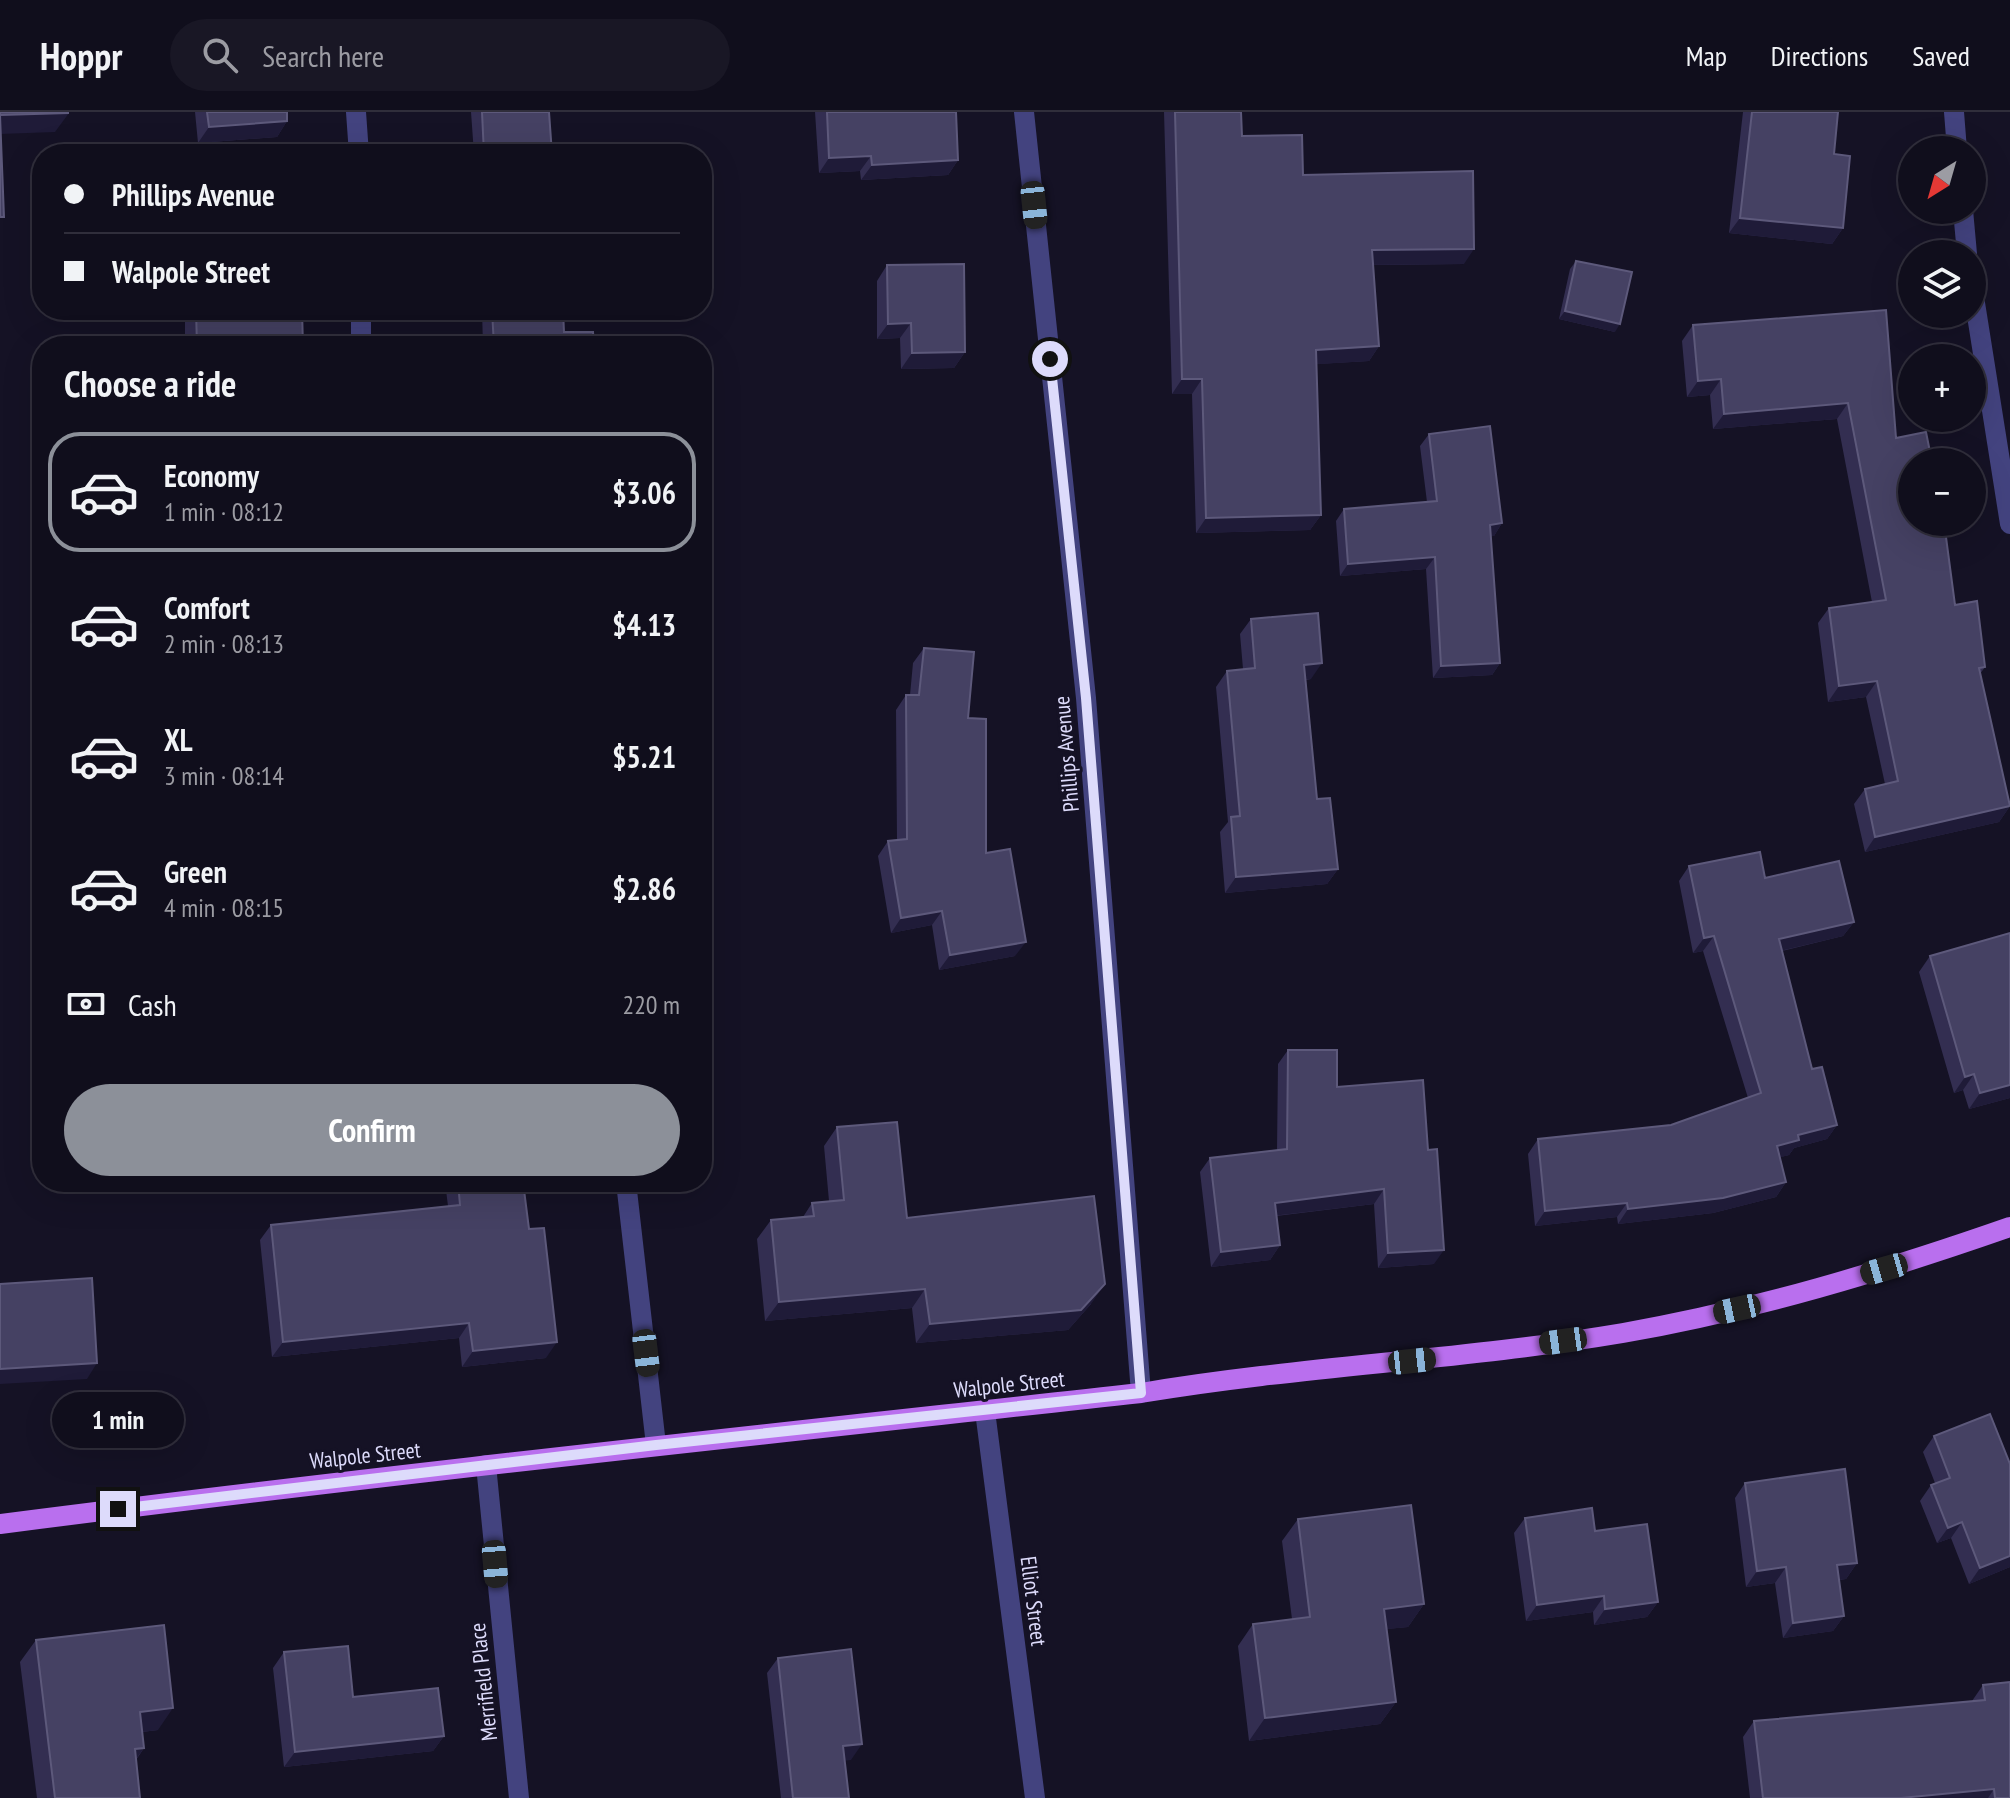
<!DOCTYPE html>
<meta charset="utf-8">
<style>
:root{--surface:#100e1c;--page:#191725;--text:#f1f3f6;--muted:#9c9ca3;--line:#302e3b;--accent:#8c9099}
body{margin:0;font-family:"PT Sans Narrow",sans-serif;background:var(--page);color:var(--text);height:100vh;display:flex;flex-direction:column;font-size:30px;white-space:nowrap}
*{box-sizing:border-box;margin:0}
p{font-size:26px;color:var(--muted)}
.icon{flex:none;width:44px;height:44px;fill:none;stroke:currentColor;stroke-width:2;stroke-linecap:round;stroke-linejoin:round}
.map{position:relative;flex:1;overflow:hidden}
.panel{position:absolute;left:32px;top:224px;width:680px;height:856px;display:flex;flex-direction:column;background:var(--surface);border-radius:32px;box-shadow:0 8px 32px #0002,0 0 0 2px var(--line)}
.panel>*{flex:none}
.banner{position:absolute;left:32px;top:32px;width:680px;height:176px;border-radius:32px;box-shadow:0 8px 32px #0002,0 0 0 2px var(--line);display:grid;align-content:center;height:176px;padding:0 32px;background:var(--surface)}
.needle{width:52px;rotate:217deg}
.tools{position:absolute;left:1898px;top:24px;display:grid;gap:16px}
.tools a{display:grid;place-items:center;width:88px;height:88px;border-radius:50%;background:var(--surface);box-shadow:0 8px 32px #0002,0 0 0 2px var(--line);font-size:40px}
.end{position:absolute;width:36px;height:36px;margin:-18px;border:10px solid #dddbfb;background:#111;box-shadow:0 0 0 4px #111}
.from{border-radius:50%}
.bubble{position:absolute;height:56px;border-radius:28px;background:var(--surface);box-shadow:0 8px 32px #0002,0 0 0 2px var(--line);font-size:26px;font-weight:700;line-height:56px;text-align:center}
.car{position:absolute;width:24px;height:48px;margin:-24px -12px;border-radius:10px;box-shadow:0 0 6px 2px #0007;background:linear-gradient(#222 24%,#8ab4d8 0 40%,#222 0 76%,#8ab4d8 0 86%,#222 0)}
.banner b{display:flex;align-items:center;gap:28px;height:76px;font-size:30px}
.banner b+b{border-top:2px solid var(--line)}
.banner i{width:20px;height:20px;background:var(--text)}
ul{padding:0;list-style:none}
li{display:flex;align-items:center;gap:24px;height:120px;margin:0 16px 12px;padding:0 16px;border:4px solid transparent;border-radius:32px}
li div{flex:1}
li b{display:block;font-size:30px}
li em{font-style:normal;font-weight:700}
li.selected{border-color:var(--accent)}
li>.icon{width:72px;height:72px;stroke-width:1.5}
h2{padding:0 32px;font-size:36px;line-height:96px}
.pay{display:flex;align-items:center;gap:20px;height:88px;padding:0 32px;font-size:30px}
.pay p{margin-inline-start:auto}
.button{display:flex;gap:16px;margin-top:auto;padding:16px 32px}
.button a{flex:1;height:92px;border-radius:48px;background:var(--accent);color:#fff;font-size:32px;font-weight:700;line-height:92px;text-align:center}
header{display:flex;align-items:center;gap:48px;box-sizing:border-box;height:112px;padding:0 40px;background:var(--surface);border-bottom:2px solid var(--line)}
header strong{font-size:38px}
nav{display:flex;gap:44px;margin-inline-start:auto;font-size:28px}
.search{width:560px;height:72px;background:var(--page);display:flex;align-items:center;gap:20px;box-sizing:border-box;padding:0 28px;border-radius:44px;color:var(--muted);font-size:30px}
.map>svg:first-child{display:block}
</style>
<header>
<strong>Hoppr</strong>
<div class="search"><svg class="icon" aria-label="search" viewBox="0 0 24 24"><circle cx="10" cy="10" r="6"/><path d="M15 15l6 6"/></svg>Search here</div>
<nav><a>Map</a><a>Directions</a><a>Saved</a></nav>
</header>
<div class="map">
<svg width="2010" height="1686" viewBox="0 0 2010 1686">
<rect width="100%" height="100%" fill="#151225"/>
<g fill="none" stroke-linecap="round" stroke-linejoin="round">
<path stroke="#43437f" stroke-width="20" d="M356,0L359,42
M1024,0L1086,586L1141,1281
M1954,0L1957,38
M1963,98L1967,142
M1972,172L2010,412
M361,234V198
M626,1070L656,1333
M985,1299L1035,1686
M486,1353L519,1686"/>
<path stroke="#b96fee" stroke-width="20" d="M0,1412C380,1363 760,1323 1141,1281C1301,1254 1463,1248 1623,1221C1755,1198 1884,1159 2010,1115"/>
</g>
<path fill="#332e51" d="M195,0H287V9L277,25L198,31Z
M471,0H549L552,42H474Z
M815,0H956L958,48L948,63L861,68L860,59L819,61Z
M1164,0H1241L1242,24L1303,63L1464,152L1373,153L1379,234L1369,249L1316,252L1321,403L1310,418L1196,421L1192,282H1172Z
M1743,0H1838L1834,42L1843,116L1832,132L1729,121Z
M1576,149L1615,220L1559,207L1570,157Z
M887,153L965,240L954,256L901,257L900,226L877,227V169Z
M185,198H302L303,234H185Z
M482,198H563L564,220L594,234H483Z
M1886,198L1896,326L1955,493L1985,555L1980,562L2010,694L1999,710L1865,740L1854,692L1865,677L1885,672L1866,585L1828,590L1818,511L1829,496L1872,490L1837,307L1713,317L1710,283L1687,285L1682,229L1693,213Z
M1429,322L1502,411L1494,424H1491L1500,551L1492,563L1433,566L1426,457L1340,464L1336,409L1344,397L1427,390L1420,334Z
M1251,507L1311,567L1306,568L1317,687L1338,757L1327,772L1225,781L1220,720L1228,710L1216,575L1227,559L1243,557L1240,522Z
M924,536L968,606L986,741L1015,844L939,858L932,813L891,821L878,744L888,729L897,728L896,598L906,583H910L913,551Z
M1689,754L1765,766L1854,810L1843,824L1782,839L1812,957L1837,1013L1827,1027L1794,1036L1789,1043L1780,1045L1786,1070L1776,1085L1713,1101L1618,1112L1617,1105L1535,1114L1528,1042L1538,1027L1671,1013L1748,986L1703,839L1693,841L1679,769Z
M1930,844L2010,986L1969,997L1963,978L1954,981L1919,860Z
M1288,938L1337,975L1434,1152L1378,1156L1374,1092L1276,1104L1280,1133L1270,1148L1211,1155L1200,1060L1210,1046L1277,1038L1278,952Z
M837,1015L907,1106L1091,1192L1068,1218L916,1231L912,1196L765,1209L757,1127L771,1108L803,1105L812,1091L829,1089L824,1034Z
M445,1070H523L546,1246L462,1255L459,1226L272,1245L260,1128L271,1113L448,1094Z
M1934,1324L2010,1455L1969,1472L1951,1426L1937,1431L1920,1389L1931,1373L1935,1371L1923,1340Z
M1745,1371L1857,1451L1846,1467L1839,1468L1844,1504L1833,1519L1783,1526L1775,1471L1746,1475L1735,1386Z
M1525,1406L1595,1419L1658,1490L1647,1505L1594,1513L1593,1500L1526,1509L1514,1421Z
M1298,1407L1424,1492L1408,1515L1386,1517L1396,1590L1380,1612L1249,1629L1238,1534L1253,1512L1292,1507L1282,1429Z
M36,1528L158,1618L142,1620L144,1636L136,1648L140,1686H37L20,1550Z
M284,1540L353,1585L444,1624L433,1639L284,1655L273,1556Z
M778,1546L851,1648H844L849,1686H781L767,1561Z
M1983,1573L2010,1686H1750L1743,1625L1754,1609L1972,1589Z"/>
<path fill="#1f1b38" d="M69,1L55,20L0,22V3Z
M287,9L277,25L198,31L209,15Z
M871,44L860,59L819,61L829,46Z
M958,48L948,63L861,68L872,53Z
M1740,106L1843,116L1832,132L1729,121Z
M1474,137L1464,152L1362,153L1372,138Z
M1565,199L1620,212L1615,220L1559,207Z
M911,211L900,226L877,227L888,212Z
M1379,234L1369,249L1305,253L1316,238Z
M965,240L954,256L901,257L912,241Z
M1182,267H1202L1192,282H1172Z
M1721,267L1710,283L1687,285L1698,269Z
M1848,291L1837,307L1713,317L1724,302Z
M1321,403L1310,418L1196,421L1206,406Z
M1502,411L1494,424L1482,425L1490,413Z
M1435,445L1426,457L1340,464L1348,452Z
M1322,551L1311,567L1293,569L1304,553Z
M1500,551L1492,563L1433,566L1441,554Z
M1877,569L1866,585L1828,590L1839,574Z
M2010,694L1999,710L1865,740L1875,725Z
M1338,757L1327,772L1225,781L1236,765Z
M942,799L932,813L891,821L901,806Z
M1854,810L1843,824L1768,842L1779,827Z
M1714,824L1703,839L1693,841L1704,826Z
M1026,830L1015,844L939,858L950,843Z
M1974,962L1963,978L1954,981L1965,965Z
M2010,973V986L1969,997L1980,981Z
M1837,1013L1827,1027L1794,1036L1789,1043L1767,1049L1777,1034L1798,1023Z
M1786,1070L1776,1085L1713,1101L1618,1112L1628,1097Z
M1384,1077L1374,1092L1264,1105L1275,1091Z
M1627,1091L1617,1105L1535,1114L1545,1099Z
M1280,1133L1270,1148L1211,1155L1221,1140Z
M1444,1138L1434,1152L1378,1156L1388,1141Z
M1105,1172L1091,1192L1068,1218L916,1231L930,1212Z
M925,1177L912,1196L765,1209L779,1190Z
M469,1211L459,1226L272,1245L283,1230Z
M557,1230L546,1246L462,1255L473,1239Z
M97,1251L87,1267L0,1272V1257Z
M1962,1410L1951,1426L1937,1431L1948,1416Z
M2010,1444V1455L1969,1472L1980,1456Z
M1857,1451L1846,1467L1826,1469L1837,1453Z
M1786,1455L1775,1471L1746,1475L1757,1459Z
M1604,1484L1593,1500L1526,1509L1537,1493Z
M1658,1490L1647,1505L1594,1513L1605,1497Z
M1424,1492L1408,1515L1368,1519L1384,1497Z
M1844,1504L1833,1519L1783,1526L1793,1511Z
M1396,1590L1380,1612L1249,1629L1265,1606Z
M173,1596L158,1618L124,1622L140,1600Z
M444,1624L433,1639L284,1655L295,1640Z
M862,1632L851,1648L832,1650L843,1634Z
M144,1636L128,1658L135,1637Z
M1994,1677L1988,1686H1901Z"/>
<path fill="#454163" stroke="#5d597b" stroke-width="2" d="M0,0L69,1L0,3L4,105H0Z
M207,0H287V9L209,15Z
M482,0H549L552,42H484Z
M827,0H956L958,48L872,53L871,44L829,46Z
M1175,0H1241L1242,24L1302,23L1303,63L1473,59L1474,137L1372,138L1379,234L1316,238L1321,403L1206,406L1202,267H1182Z
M1752,0H1838L1834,42L1850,44L1843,116L1740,106Z
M1576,149L1632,160L1620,212L1565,199Z
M964,152L965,240L912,241L911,211L888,212L887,153Z
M196,198H302L303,234H197Z
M492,198H563L564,220H593L594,234H494Z
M1886,198L1896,326L1926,320L1932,350H1912V410H1944L1955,493L1977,489L1985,555L1979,556L2010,694L1875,725L1865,677L1898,669L1877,569L1839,574L1829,496L1886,488L1848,291L1724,302L1721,267L1698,269L1693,213Z
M1490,314L1502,411L1490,413L1500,551L1441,554L1435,445L1348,452L1344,397L1437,389L1429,322Z
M1318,501L1322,551L1304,553L1317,687L1330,686L1338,757L1236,765L1231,705L1240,704L1227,559L1255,556L1251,507Z
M924,536L974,540L968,606L986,607V741L1010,737L1026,830L950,843L942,799L901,806L888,729L907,727L906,583H919Z
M1760,740L1765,766L1839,749L1854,810L1779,827L1812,957L1822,955L1837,1013L1798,1023L1799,1028L1777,1034L1786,1070L1723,1086L1628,1097L1627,1091L1545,1099L1538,1027L1671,1013L1761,981L1714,824L1704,826L1689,754Z
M2010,821V973L1980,981L1974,962L1965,965L1930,844Z
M1288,938H1337V975L1423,968L1428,1038L1437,1037L1444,1138L1388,1141L1384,1077L1275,1091L1280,1133L1221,1140L1210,1046L1287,1037Z
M897,1010L907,1106L1094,1084L1105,1172L1081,1198L930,1212L925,1177L779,1190L771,1108L814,1104L812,1091L844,1088L837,1015Z
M458,1070H523L529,1117L544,1116L557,1230L473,1239L469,1211L283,1230L271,1113L460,1093Z
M92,1166L97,1251L0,1257V1172Z
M1990,1302L2010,1352V1444L1980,1456L1962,1410L1948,1416L1931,1373L1950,1366L1934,1324Z
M1845,1357L1857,1451L1837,1453L1844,1504L1793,1511L1786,1455L1757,1459L1745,1371Z
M1411,1393L1424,1492L1384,1497L1396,1590L1265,1606L1253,1512L1310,1505L1298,1407Z
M1592,1396L1595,1419L1647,1412L1658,1490L1605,1497L1604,1484L1537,1493L1525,1406Z
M164,1513L173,1596L140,1600L144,1636L135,1637L140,1686H55L36,1528Z
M348,1534L353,1585L438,1576L444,1624L295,1640L284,1540Z
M851,1537L862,1632L843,1634L849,1686H793L778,1546Z
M2010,1570V1686H1995L1994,1677L1901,1686H1763L1754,1609L1985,1588L1983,1573Z"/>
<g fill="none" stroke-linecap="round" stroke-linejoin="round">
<path stroke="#dddbfb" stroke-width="10" d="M118,1397L656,1333L1141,1281L1086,586L1050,247"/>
</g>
<g text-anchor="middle" stroke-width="6" stroke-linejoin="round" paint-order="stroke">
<g font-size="22" fill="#dddbfb" stroke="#151225">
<text transform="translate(1066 642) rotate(-95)" y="8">Phillips Avenue</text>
<text transform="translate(1009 1272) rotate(-6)" y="8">Walpole Street</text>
<text transform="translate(365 1343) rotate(-6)" y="8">Walpole Street</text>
<text transform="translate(1034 1489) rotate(83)" y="8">Elliot Street</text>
<text transform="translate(483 1570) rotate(-96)" y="8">Merrifield Place</text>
</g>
</g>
</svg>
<div class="tools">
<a><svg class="needle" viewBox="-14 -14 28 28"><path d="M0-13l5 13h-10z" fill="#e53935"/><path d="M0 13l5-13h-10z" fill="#9c9ca3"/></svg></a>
<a><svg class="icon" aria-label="layers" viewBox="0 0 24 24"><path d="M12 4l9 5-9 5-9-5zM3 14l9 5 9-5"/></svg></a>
<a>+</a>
<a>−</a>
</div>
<i class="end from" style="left:1050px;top:247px"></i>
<i class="end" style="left:118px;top:1397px"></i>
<div class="bubble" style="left:52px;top:1280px;width:132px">1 min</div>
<i class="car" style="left:1034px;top:93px;rotate:174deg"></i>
<i class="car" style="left:1884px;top:1157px;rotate:254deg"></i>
<i class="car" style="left:1737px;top:1197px;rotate:258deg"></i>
<i class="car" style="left:1563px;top:1229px;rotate:262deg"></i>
<i class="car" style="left:646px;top:1241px;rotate:173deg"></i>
<i class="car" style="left:1412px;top:1249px;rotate:84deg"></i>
<i class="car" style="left:495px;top:1452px;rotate:175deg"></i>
<div class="banner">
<b><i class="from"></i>Phillips Avenue</b>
<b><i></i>Walpole Street</b>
</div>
<section class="panel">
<h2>Choose a ride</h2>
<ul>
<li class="selected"><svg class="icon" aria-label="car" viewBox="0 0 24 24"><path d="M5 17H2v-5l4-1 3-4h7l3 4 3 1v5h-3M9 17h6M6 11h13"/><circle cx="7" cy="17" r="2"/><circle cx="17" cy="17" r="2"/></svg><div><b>Economy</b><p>1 min · 08:12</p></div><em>$3.06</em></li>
<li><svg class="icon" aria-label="car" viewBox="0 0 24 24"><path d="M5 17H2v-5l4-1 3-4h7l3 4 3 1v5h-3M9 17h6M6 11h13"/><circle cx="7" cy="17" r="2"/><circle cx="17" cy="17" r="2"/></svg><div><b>Comfort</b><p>2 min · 08:13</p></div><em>$4.13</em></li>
<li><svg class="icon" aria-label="car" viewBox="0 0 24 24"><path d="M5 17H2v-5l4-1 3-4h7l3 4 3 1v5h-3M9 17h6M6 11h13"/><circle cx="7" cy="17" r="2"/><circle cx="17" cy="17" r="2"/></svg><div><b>XL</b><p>3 min · 08:14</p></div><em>$5.21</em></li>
<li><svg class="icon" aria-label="car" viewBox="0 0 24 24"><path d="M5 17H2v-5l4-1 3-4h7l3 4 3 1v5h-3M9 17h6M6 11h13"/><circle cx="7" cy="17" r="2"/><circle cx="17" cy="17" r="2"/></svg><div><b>Green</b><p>4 min · 08:15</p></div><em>$2.86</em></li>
</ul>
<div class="pay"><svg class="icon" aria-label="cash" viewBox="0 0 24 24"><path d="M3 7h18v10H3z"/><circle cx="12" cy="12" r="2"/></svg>Cash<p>220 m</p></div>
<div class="button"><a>Confirm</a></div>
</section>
</div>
